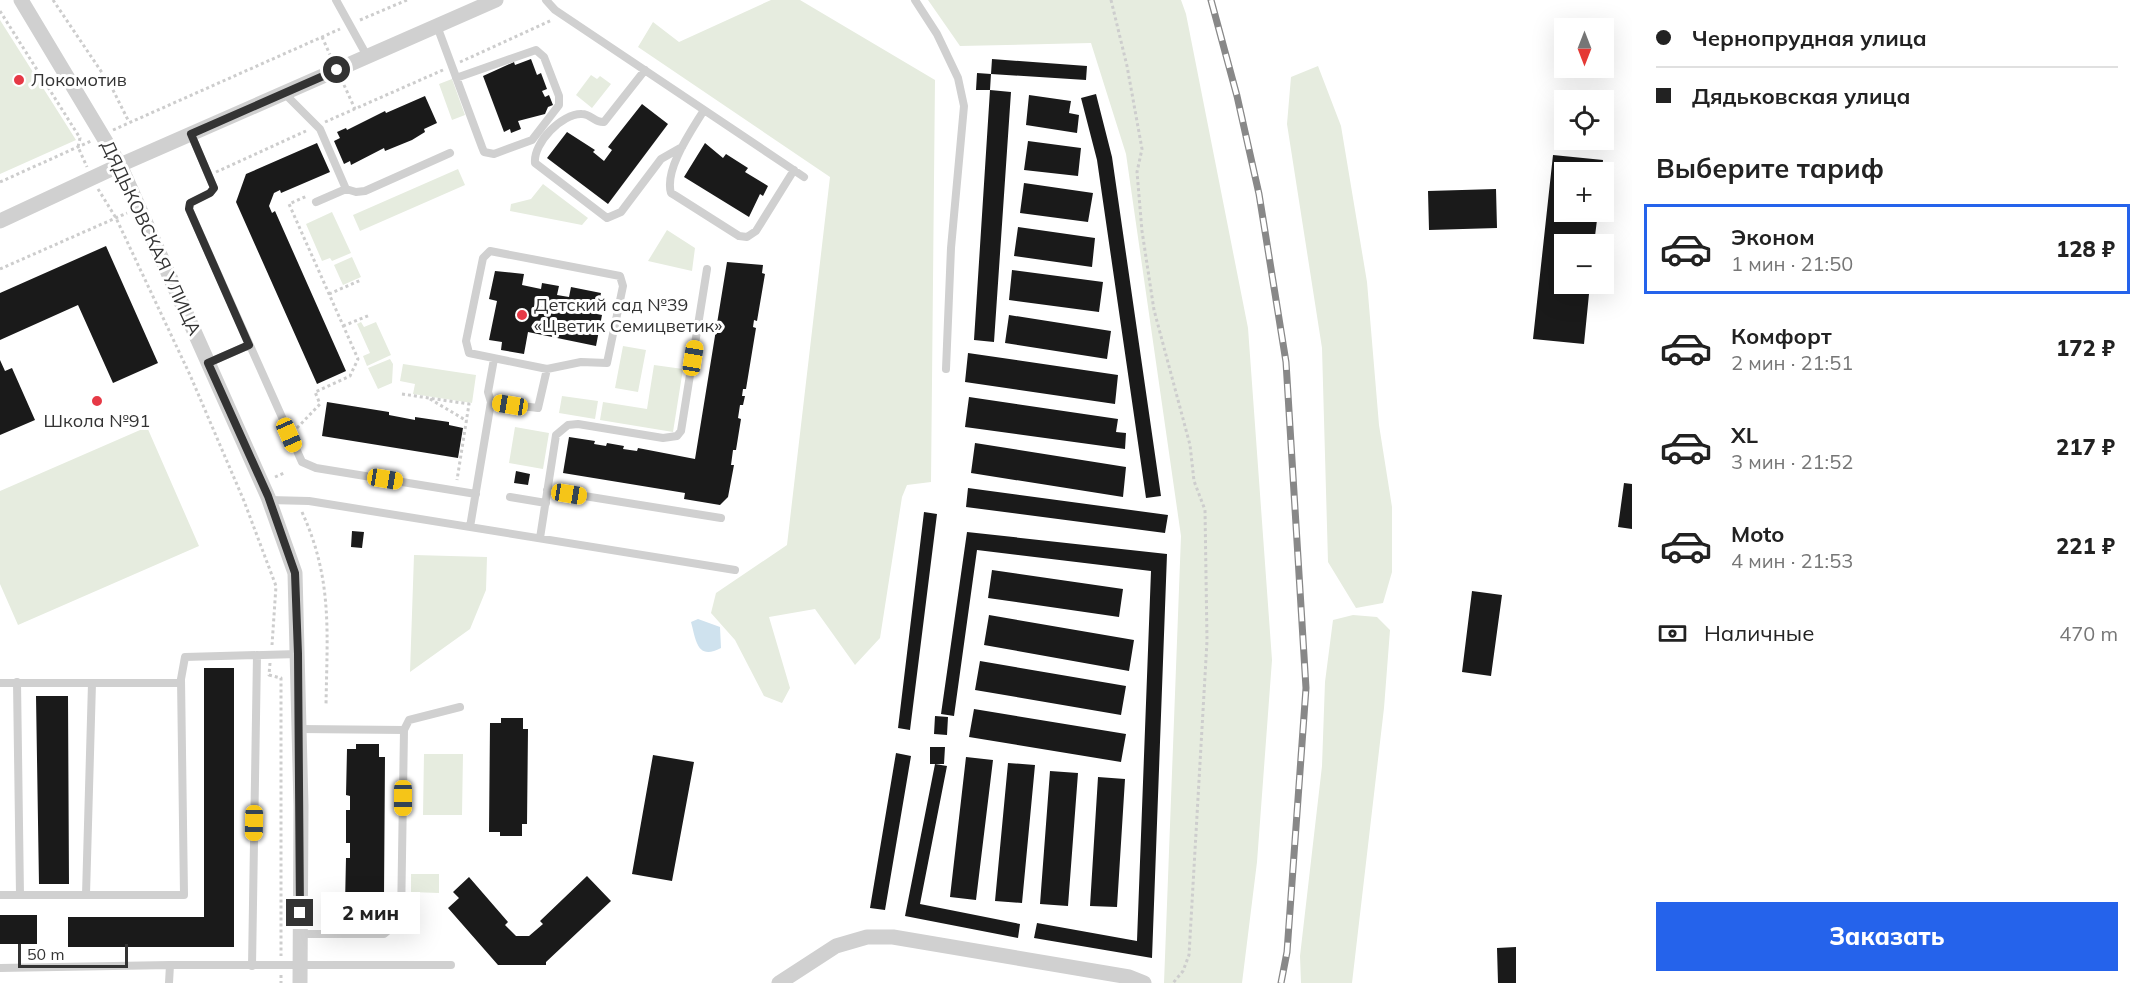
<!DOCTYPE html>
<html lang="ru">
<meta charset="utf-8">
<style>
:root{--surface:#fff;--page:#f2f2f2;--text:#222;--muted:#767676;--line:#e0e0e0;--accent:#2563eb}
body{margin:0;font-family:Mulish,sans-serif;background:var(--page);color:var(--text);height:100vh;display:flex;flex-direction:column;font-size:22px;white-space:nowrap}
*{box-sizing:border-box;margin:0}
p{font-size:20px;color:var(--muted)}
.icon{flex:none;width:33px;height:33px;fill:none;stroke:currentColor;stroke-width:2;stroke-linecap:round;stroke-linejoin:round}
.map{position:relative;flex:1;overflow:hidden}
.side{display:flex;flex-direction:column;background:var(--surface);width:510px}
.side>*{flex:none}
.banner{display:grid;align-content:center;height:132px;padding:0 24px;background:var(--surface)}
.needle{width:39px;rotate:180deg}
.buttons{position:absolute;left:1554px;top:18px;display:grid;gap:12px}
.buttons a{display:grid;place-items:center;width:60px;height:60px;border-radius:0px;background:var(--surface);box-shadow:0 6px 24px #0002;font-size:30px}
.scale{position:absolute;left:18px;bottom:15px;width:110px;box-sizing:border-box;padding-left:6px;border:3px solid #333;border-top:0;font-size:16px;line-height:21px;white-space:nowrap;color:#333;-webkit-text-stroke:4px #fff;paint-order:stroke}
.end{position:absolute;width:27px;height:27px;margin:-14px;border:8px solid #333;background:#fff;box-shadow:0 0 0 3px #fff}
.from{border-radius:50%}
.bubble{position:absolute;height:42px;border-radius:0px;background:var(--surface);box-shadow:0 6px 24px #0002;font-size:20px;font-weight:800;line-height:42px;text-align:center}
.car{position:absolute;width:18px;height:36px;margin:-18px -9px;border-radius:8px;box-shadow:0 0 4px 2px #0007;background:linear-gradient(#f5c518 24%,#345 0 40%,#f5c518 0 76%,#345 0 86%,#f5c518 0)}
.banner b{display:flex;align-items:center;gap:21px;height:57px;font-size:22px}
.banner b+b{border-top:2px solid var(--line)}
.banner i{width:15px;height:15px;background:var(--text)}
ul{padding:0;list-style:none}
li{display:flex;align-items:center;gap:18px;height:90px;margin:0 12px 9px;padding:0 12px;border:3px solid transparent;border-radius:0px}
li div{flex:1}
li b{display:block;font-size:22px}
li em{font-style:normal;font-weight:800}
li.current{border-color:var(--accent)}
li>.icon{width:54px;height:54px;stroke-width:1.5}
h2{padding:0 24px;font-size:27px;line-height:72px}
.pay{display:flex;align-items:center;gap:15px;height:66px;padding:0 24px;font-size:22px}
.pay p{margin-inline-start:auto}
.action{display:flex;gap:12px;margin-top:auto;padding:12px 24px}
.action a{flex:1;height:69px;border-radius:0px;background:var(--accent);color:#fff;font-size:24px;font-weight:800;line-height:69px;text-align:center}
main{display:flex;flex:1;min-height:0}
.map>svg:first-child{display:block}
</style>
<main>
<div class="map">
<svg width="1632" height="983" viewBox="0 0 1632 983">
<rect width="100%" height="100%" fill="#fff"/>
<path fill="#e6ecdf" d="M771,0H800L935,80L931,482L907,485L902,497L880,638L855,665L815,609L769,617L790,688L782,703L764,696L735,640L711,613L716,593L787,545L830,177L638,47L653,22L679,42Z
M928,0H1181L1186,14L1248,328L1272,660L1257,862L1242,983H1164L1181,536L1126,154L1091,43L960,46Z
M0,20L76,140L0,174Z
M1318,66L1341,126L1367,282L1379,425L1392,507V572L1383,603L1356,608L1328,562L1322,348L1287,124L1291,77Z
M591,75L597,79L600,76L611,84L592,108L576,95Z
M452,79L465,115L452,120L439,84Z
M458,169L465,185L360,231L353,215Z
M543,184L588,218L582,225L510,211L511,204L531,199Z
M332,212L351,253L332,261L330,258L322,261L306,224Z
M667,230L695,248L692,271L648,261Z
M352,257L361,277L343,285L334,265Z
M361,322L364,327L376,322L391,355L367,366L363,356L370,353L357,324Z
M623,346L646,350L638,392L615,388Z
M390,359L393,364L392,383L378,389L368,368Z
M403,364L476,375L472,403L413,394L415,384L400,381Z
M654,365L683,369L673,432L600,420L603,402L647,409Z
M562,396L598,401L595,419L559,413Z
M147,427L199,546L18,625L0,584V491Z
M515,427L549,433L543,469L509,463Z
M414,555L487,557L486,590L470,629L410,672Z
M1353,615L1377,617L1390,630L1384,708L1352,983H1301L1300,956L1322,766L1325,682L1333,620Z
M424,754H463L462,815H423Z
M411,874H439V893L411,892Z"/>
<path fill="#cfe2ee" d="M698,619L720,627L721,648C697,661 696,640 691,622Z"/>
<path fill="#1a1a1a" d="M531,59L537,75L541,73L547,89L542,91L545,97L549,95L553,105L548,107L545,114L518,121L521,129L511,133L510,129L504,132L483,76L514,62L515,65Z
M992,59L1087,66L1086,80L991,74Z
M977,73L991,74L990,90H976Z
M990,90L1011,92L994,342L974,340Z
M1096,94L1112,157L1161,496L1146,498L1097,160L1081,98Z
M1029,95L1071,101L1069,113L1079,115L1077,133L1026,125Z
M425,96L437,123L424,129L425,132L412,140L385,151L384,148L351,165L350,161L344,164L334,141L340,138L337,132L346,128L347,130L385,111L386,113Z
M642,104L668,124L608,204L547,158L567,132L595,150L593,152L604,161L612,150L608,147Z
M1028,141L1081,148L1078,176L1024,170Z
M317,143L330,172L281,193L280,190L274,193L269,206L272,213L275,211L346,371L317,384L236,202L246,174Z
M705,143L723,158L726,154L748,168L745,172L768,186L763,196L760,194L749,217L684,177Z
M1553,155L1603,160L1602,172H1564V212H1598L1594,244H1564V284H1590L1584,344L1533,339Z
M1024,183L1093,193L1088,222L1020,213Z
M1496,189L1497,228L1429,230L1428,191Z
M1018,227L1095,238L1092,267L1014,256Z
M106,246L158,363L113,383L78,305L0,340V293Z
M727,262L763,265L762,273L765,274L757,321L754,320L753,327L756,328L746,389H743L742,396H745L743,405H740L738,418L741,419L736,450H733L731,465H734L728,497L720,505L684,499L685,493L563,473L569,437L595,441L594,444L606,446L607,443L624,446L623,449L637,451L638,448L695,459Z
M1012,270L1103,282L1099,312L1009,300Z
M495,271L524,274L522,285L541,289L542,283L559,286L557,295L569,297L571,287L601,293L597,314L602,315L596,346L528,332L524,354L501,350L502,342L489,340L497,301L489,299Z
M1009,315L1111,331L1107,359L1005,343Z
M968,353L1118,375L1115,404L965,382Z
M0,360L5,371L12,368L35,420L0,435Z
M969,397L1118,419L1116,432L1126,433L1125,449L965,427Z
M327,402L389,412V415L415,420V417L449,422V425L463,428L458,458L322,436Z
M975,443L1126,467L1123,497L971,473Z
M516,471L530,474L528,485L514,483Z
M1624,483L1632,484V529L1618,527Z
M968,488L1168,515L1165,533L966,507Z
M924,512L937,514L910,730L898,728Z
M352,531L364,532L362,548L351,547Z
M967,532L1167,554L1152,958L1034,938L1037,923L1137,941L1151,571L977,550L954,716L941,714Z
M992,570L1123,589L1119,617L988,598Z
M1472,591L1502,595L1491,676L1462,672Z
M989,615L1134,640L1129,671L984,645Z
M980,661L1126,686L1121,715L975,690Z
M204,668H234V947H68V917H204Z
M36,696H68L69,884H39Z
M974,709L1126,734L1121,762L969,737Z
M935,716L948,717L947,735L934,734Z
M501,718H523V729H528L527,824H522V836H500V832H489L490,723H501Z
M356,744H379V757H385L384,897L379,896V909H357L358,905L345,904L346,858H350V843H346V810H350V796L346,795L347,749H356Z
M930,747H945L944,764H930Z
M896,753L911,756L885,910L870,908Z
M653,755L694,762L672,881L632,874Z
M966,757L993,760L976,900L950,897Z
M1008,763L1035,765L1022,903L995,901Z
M935,764L947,766L920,904L1020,924L1018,938L905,916Z
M1050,771L1078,773L1068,906L1040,904Z
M1098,777L1125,779L1117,907L1090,906Z
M587,876L611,901L546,962V965H498L448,908L459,898L453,892L469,877L508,922L505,925L516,936H529L543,924L540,921Z
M0,915H37V944H0Z
M1516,947V983H1498L1497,948Z"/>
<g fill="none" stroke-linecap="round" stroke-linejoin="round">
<path stroke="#cdcdcd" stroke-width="3" stroke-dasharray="3 3" stroke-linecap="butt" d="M53,0L111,86L129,122
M1111,0L1127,66L1142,149L1137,172L1142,231L1154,310L1190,445L1194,481L1205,510L1207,641L1189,955L1183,971L1173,983
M0,11L80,138L78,147L87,167
M360,20L407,0
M322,37L331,57
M460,62L552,20
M344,85L355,109
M325,122L443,70
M113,130L340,29
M216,172L306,131
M0,182L91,141
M98,189L116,218L190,375L244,501L276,586L272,645
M0,269L127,213
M329,294L361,280
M343,326L370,315
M402,394L469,404L457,480
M430,399L467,421
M297,428L320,404L315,392L350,376L358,359L289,204L307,196
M275,477L284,473
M302,512C333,580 327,633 326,706
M270,663L269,675L281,678V956
M281,975V983"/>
<path stroke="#d0d0d0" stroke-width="8" d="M336,0L367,56
M546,0L555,10L804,177
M915,0L937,34L958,78L964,106L951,248L946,369
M437,26L482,147L484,152L494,154L532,140L559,105V96L544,57L536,50L456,78
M645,70L604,122C595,123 591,114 582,114C562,113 533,143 535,163L607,218L621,212L661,159L682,147
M284,93L320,129L346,189L356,192L365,191L450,153
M704,110C692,130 664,169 671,193L676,196L739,236L747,237L756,231L794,170
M191,134L214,188L210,193L190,203L189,209L302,462L316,468L476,494
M316,202L346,189
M490,251L620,276L623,286L607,363L581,362L547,369L469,353L466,341L483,258Z
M208,363L249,345
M491,402L538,408L547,369
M547,490L721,518
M510,497L546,503
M269,500L309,501L735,570
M470,527L491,402L488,392L494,359
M540,538L556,435L568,425L578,424L663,438L677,436L681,431L707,269
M17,682L20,895
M0,683H92L86,895H0
M92,683H181
M300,729L404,730L401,920L384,934H300
M404,730L409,720L460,707
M86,895H184L181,679L185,657L298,654
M170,965H451
M252,966L257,655
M0,968L170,965L169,983"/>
<path stroke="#d0d0d0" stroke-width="15" d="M21,0L120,165L268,497L295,573L301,806L300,983
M0,221L120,165L496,0
M779,983L836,946L867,937H893L1129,977L1144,983"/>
<g stroke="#888" stroke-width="7">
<path id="rail" d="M1211,0L1237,96L1259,194L1286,362L1306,688L1287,952L1281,983"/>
</g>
<use href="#rail" stroke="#fff" stroke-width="4.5" stroke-dasharray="14" stroke-linecap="butt"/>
</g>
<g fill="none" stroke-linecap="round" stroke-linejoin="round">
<path stroke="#333" stroke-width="8" d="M300,913L298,654L295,573L268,496L208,363L249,345L189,209L190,203L210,193L214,188L191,134L337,70"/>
</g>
<g fill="#e63946" stroke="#fff" stroke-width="2">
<circle cx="19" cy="80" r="6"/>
<circle cx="522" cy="315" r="6"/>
<circle cx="97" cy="401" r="6"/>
</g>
<g text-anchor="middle" stroke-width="6" stroke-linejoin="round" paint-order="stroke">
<g font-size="18" fill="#333" stroke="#fff" text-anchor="start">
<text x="31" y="86">Локомотив</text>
<text x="534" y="311">Детский сад №39<tspan x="534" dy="21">«Цветик Семицветик»</tspan></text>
<text x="97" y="427" text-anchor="middle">Школа №91</text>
</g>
<g font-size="18" fill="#333" stroke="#fff">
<text transform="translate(151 238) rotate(65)" y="6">ДЯДЬКОВСКАЯ УЛИЦА</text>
</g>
</g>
</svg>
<div class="buttons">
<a><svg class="needle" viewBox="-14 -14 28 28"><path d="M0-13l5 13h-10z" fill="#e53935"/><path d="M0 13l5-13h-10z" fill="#767676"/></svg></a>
<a><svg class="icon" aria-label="locate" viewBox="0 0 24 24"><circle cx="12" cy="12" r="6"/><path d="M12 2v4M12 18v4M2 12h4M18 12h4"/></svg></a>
<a>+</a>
<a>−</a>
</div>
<div class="scale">50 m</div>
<i class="end from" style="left:337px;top:70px"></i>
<i class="end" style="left:300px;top:913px"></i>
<div class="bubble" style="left:321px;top:892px;width:99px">2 мин</div>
<i class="car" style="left:693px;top:358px;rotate:9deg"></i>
<i class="car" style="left:510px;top:405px;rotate:279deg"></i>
<i class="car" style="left:289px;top:435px;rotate:156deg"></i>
<i class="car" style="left:385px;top:479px;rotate:99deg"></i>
<i class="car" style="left:569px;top:494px;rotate:99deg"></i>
<i class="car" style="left:403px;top:798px;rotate:180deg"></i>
<i class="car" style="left:254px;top:823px;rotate:181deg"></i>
</div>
<section class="side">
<div class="banner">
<b><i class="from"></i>Чернопрудная улица</b>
<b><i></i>Дядьковская улица</b>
</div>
<h2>Выберите тариф</h2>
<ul>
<li class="current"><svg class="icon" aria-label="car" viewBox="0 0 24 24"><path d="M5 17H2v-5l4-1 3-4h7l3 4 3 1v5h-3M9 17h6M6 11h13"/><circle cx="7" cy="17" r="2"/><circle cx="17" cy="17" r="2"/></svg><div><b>Эконом</b><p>1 мин · 21:50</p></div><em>128 ₽</em></li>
<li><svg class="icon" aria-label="car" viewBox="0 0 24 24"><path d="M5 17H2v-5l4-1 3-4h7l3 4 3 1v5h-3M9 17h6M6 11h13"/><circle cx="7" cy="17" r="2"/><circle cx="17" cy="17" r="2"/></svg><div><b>Комфорт</b><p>2 мин · 21:51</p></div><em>172 ₽</em></li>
<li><svg class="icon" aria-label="car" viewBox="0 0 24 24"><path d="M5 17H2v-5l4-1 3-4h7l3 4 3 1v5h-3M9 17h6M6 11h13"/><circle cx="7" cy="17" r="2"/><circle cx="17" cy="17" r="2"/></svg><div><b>XL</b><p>3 мин · 21:52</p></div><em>217 ₽</em></li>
<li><svg class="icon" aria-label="car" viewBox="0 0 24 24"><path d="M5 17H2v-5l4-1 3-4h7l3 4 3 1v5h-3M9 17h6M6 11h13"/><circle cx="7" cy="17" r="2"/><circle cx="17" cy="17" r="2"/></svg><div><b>Moto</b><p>4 мин · 21:53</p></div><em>221 ₽</em></li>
</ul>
<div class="pay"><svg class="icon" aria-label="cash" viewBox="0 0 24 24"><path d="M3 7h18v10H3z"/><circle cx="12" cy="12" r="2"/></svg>Наличные<p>470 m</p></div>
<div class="action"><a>Заказать</a></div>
</section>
</main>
